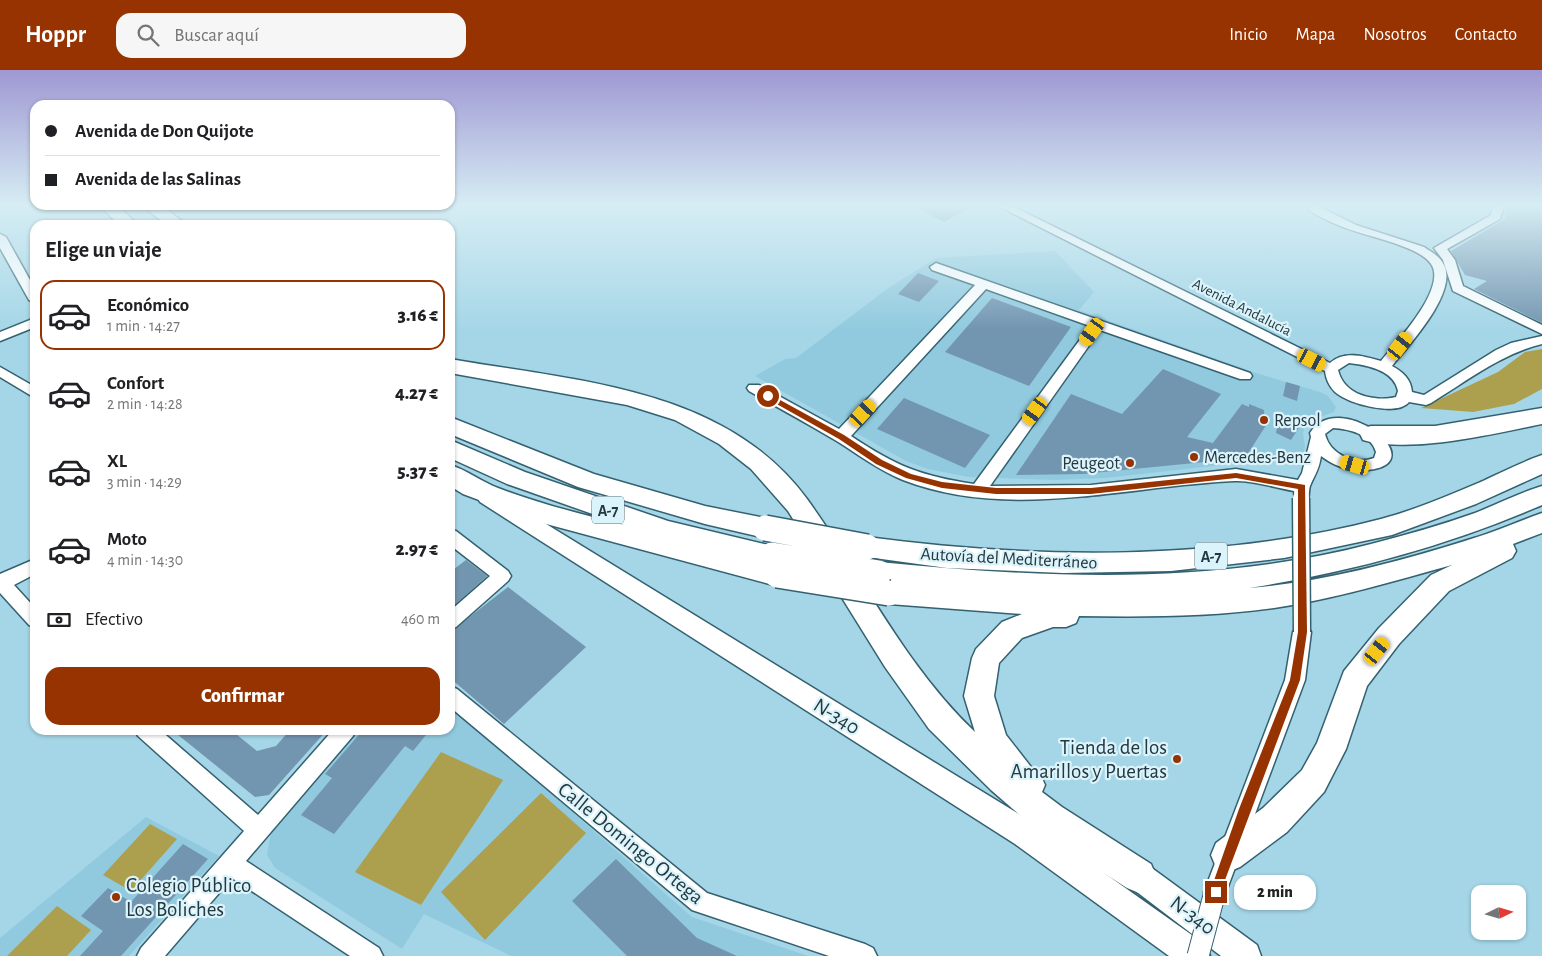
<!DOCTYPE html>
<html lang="es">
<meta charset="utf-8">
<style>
:root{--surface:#fff;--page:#f6f6f6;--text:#202124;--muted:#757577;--line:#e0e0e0;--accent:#973300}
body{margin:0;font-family:"Alegreya Sans",sans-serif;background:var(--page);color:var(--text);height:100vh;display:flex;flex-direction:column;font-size:19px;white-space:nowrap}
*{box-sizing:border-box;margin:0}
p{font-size:16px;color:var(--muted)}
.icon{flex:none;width:28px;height:28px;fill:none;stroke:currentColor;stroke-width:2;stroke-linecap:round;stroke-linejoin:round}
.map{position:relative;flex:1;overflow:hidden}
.drawer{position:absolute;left:30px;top:150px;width:425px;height:515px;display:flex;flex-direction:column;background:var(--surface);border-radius:15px;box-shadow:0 1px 4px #0004}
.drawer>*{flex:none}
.top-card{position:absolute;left:30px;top:30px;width:425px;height:110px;border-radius:15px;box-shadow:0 1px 4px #0004;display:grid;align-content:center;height:110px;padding:0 15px;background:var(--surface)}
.needle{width:32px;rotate:85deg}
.controls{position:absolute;left:1471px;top:815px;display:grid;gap:10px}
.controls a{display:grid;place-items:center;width:55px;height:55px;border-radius:10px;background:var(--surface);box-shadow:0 1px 4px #0004;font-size:25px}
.end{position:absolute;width:22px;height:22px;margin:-11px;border:6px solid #973300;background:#fff;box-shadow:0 0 0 2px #fff}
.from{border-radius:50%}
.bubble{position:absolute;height:35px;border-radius:15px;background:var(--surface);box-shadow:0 1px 4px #0004;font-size:16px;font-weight:800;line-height:35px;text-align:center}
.car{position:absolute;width:15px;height:30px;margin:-15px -8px;border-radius:6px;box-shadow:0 0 4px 1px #0007;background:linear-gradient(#f5c518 24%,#345 0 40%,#f5c518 0 76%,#345 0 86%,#f5c518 0)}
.top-card b{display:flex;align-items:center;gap:18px;height:48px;font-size:19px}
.top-card b+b{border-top:1px solid var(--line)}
.top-card i{width:12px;height:12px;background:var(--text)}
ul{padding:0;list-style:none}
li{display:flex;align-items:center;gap:15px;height:70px;margin:0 10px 8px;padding:0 5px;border:2px solid transparent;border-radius:15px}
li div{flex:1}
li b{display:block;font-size:19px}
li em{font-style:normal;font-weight:800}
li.selected{border-color:var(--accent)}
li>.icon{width:45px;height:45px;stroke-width:1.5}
h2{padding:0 15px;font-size:22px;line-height:60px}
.pay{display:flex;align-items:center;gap:12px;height:55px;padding:0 15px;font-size:19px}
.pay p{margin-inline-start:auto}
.primary-button{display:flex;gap:10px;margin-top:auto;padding:10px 15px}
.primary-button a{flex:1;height:58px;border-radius:15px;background:var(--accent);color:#fff;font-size:20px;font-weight:800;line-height:58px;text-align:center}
header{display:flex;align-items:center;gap:30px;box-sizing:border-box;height:70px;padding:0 25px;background:var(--accent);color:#fff}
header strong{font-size:24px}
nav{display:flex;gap:28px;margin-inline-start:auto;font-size:18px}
.search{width:350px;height:45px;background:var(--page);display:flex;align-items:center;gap:12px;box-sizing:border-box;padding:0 18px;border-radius:15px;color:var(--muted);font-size:19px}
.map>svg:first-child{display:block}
</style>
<header>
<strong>Hoppr</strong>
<div class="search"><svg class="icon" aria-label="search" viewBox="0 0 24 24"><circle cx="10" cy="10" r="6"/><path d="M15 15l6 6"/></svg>Buscar aquí</div>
<nav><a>Inicio</a><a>Mapa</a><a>Nosotros</a><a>Contacto</a></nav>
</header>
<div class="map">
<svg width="1542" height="886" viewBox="0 0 1542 886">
<rect width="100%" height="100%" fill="#a5d6e7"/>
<path fill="#91cade" d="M1055,181L1094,222L1079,240L1256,303L1320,322L1328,326L1336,337L1334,342L1306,352L1303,363L1305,377L1300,396L1275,389L1106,408L1055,410L968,407L928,399L906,391L755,306L785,289L796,288L887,219L936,188Z
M450,635L692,847L808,886H511L424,844L402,879L275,798L267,785L270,767L278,751L359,660H450Z
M146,747L219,786L129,886H0V868Z"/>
<path fill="#aca04e" d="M1542,279V319L1514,334L1473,342L1421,338L1498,302L1525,282Z
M441,682L503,710L421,835L355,802Z
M541,723L586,763L485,870L441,822Z
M150,754L177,769L131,821L103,805Z
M57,836L91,860L67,886H7Z"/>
<path fill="#7295b0" d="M912,136H973L944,152Z
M1506,136H1542V253L1474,219L1487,211L1465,205L1451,181L1505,149Z
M918,203L939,211L919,232L898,224Z
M992,228L1071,257L1029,316L945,282Z
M1163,299L1221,324L1187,367L1213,373L1242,334L1249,337V334L1264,340L1265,357L1245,388L1083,404L1016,405L1071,324L1122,344Z
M1286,312L1300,316L1297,331L1283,326Z
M904,328L990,365L965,398L877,359Z
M1279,347L1300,356L1291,370L1276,363Z
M466,490L487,506L450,539V502Z
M508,517L586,577L504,654L450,608V562Z
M172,660H231L257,681L276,676L290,660H327L269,725L255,727Z
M363,660H430L413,681L405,676L334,764L301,745L332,708L325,704Z
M183,774L208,789L121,886H80L103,861L81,846L108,818L131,832Z
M616,789L697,868L737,886H627L572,831Z"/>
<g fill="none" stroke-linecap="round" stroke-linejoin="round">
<g stroke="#336170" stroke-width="3">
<path id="minor" d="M998,136H1012L1330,293C1344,280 1364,286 1381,291C1395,274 1448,218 1431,194C1425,185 1412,180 1402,176C1379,167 1354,163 1331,152C1323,148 1310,143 1306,136H1318L1356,155L1424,177C1431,182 1440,186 1444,195C1458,223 1408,276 1392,296C1403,302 1411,309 1412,322L1424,325L1496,280L1511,273L1542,266V274C1501,284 1467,311 1431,333L1426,335L1409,332C1397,347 1348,334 1335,322C1329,316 1326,309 1325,301ZM1349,293C1367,295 1394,300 1398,321L1396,327C1373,332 1344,325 1338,300Z
M1493,136H1504L1500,149L1447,179L1455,190L1463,216L1542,255V264L1453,221L1443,190L1434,178L1491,145Z
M0,164L6,167L35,219V234L29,230L0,178Z
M936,193L1250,303L1252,306L1250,309H1240L1100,260L990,416L1091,415L1236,399L1298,410L1302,403L1311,367L1310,363C1338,316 1436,393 1368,400C1351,402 1334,396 1321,386C1319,400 1315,404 1310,416C1308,422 1310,427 1307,432H1295L1294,421C1275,418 1253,410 1234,411C1126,416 1009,451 903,410C878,400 858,384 835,370C807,353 778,338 749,321L747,318L749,315H759L839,359L975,215L932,200L930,197ZM986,219L1090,256L974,414C920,406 896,396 851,366ZM1333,358C1349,359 1371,364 1376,382L1374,388C1355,395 1330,385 1325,364Z
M35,248V257L0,271V262Z
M0,297L35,317V328L0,307Z
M450,460L456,461L508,501L511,506L508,511L456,557L450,560V541L490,506L450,475Z
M35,489V504L14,515L35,538V558L29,555L0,523V504Z
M1302,554L1308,557L1311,562L1305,610L1226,822L1223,830L1215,833L1207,830L1204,822L1285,610L1293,562L1296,557Z
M450,616L457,619L707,823L865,874L873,878L877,886H829L692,840L450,637Z
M135,660H160L258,745L333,660H356L353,666L246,791L379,878L383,886H350L232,808L165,886H137L141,878L244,761L138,666Z"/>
</g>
<g stroke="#336170" stroke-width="3">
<path id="major" d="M487,419L494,422L1035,754L1206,875L1210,886H1169L1015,774L480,432L477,427L480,422Z
M1139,791L1149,796L1257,875L1261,886H1221L1129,816L1124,806L1129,796Z"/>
</g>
<g stroke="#336170" stroke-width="3">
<path id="highway" d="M100,136H118L138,155H119Z
M142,136H162L187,155H167Z
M450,289C575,311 725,317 807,429C863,506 904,595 975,662L964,626L972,588L976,579L1002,552L1022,544L889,534L879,531L875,523L879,515L883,514L870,511L866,503L870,495L879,492C1044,508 1209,516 1371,474C1406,465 1441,455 1475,443C1498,434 1519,423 1542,416V435C1447,476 1351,502 1249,518C1324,512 1402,491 1474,468C1497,461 1519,451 1542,443V463L1513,474L1516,481L1512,488L1449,521L1399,574L1367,616L1346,679L1324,722L1287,762L1240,797L1228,802L1216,797L1211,785L1216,773L1263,738L1302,700L1317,673L1344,601L1379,558L1431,505L1452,495C1394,511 1334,529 1274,538C1210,547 1144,547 1079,546L1076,553L1066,557H1053L1022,568L999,593L994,626L1006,665L1031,697L1040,704L1045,715L1042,722L1062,737L1151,794L1156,806L1151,818L1139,823L1127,818L1038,761L991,720L929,659L885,597L788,441L751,399L719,374L675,350L627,335L450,303Z
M1542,338V354C1493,364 1411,384 1363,370L1360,364L1363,358L1371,356H1435Z
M450,347L594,404L705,436L765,448L774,451L778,458L774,465L765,468L705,454L578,417L450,364Z
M450,370L525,402L668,451L781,478L785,485L781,492L776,494L786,497L790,505L786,513L777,516L535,451L463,424L450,416V395C467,400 482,412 498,418C540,434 582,444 624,455L507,414L450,388Z
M1542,385V404L1476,434L1392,465L1284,488L1171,501L1063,503L947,498L867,487L858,484L854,477L858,470L867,467C1032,489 1218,492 1381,449C1415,440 1450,425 1483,411C1502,402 1522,392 1542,385Z"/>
</g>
<use href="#minor" fill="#fff" fill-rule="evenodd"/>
<use href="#major" fill="#fff" fill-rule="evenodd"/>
<use href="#highway" fill="#fff" fill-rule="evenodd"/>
<g stroke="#336170" stroke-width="19" stroke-linecap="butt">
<path id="minor-bridge-far1" d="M1301,428L1302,562"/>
</g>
<g stroke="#336170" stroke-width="23" stroke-linecap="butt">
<path id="minor-bridge" d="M1198,886L1215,822"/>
</g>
<g stroke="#336170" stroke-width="28" stroke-linecap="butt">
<path id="highway-bridge" d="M765,458L867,477
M772,485L879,503
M777,505L889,523"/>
</g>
<use href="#minor-bridge-far1" stroke="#fff" stroke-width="16"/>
<use href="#minor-bridge" stroke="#fff" stroke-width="21"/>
<use href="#highway-bridge" stroke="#fff" stroke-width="25"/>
</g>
<linearGradient id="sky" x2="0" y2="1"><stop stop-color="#9f98d3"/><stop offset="0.52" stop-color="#d6edf4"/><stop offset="1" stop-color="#d6edf4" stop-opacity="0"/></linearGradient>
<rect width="1542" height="260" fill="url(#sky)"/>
<path fill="#973300" d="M766,325H771L844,365L882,390L911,404L942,412L996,418H1091L1236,403L1305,415L1307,562L1300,610L1219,826L1216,828L1210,822L1239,739L1290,610L1298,562V419L1236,408L1091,424H996L942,418L906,408L876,394L839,369L766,328Z"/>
<g fill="#973300" stroke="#dbf3fb" stroke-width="2">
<circle cx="1264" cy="350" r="5"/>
<circle cx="1194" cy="387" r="5"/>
<circle cx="1130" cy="393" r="5"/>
<circle cx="1177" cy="689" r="5"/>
<circle cx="116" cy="827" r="5"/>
</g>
<g text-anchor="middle" stroke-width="4.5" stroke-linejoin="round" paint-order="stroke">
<g font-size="15" fill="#24383f" stroke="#dbf3fb">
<text transform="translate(1242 237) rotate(27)" y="5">Avenida Andalucía</text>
</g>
<g fill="#dbf3fb" stroke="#5b7077" stroke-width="1">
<rect x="592" y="426.5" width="32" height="27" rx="4"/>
<rect x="1195" y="472.5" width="32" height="27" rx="4"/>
</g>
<g font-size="16" font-weight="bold" fill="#24383f">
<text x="608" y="446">A-7</text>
<text x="1211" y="492">A-7</text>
</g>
<g font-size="18" fill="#24383f" stroke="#dbf3fb" text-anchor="start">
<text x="1274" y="356">Repsol</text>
<text x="1204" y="393">Mercedes-Benz</text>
<text x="1120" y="399" text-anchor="end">Peugeot</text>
</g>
<g font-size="18" fill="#24383f" stroke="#dbf3fb">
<text transform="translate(1009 488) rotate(3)" y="6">Autovía del Mediterráneo</text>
</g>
<g font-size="21" fill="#24383f" stroke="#dbf3fb">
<text transform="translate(837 646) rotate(32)" y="7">N-340</text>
<text transform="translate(631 773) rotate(39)" y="7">Calle Domingo Ortega</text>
<text transform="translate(1193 845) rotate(37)" y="7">N-340</text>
</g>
<g font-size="21" fill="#24383f" stroke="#dbf3fb" text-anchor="end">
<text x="1167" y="684">Tienda de los<tspan x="1167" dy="24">Amarillos y Puertas</tspan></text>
<text x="126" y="822" text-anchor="start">Colegio Público<tspan x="126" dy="24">Los Boliches</tspan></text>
</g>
</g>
</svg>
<div class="controls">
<a><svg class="needle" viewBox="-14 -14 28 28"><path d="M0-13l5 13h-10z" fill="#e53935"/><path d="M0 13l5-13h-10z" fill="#757577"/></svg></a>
</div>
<i class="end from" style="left:768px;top:326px"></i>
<i class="end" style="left:1216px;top:822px"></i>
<div class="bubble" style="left:1234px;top:805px;width:82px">2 min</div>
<i class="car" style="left:1092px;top:262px;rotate:216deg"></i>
<i class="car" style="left:1400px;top:276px;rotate:37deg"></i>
<i class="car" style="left:1312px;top:290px;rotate:117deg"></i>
<i class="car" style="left:1035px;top:341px;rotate:216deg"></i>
<i class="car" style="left:863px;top:343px;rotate:43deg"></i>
<i class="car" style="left:1355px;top:395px;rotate:286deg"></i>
<i class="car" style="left:1377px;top:581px;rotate:38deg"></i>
<div class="top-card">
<b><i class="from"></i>Avenida de Don Quijote</b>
<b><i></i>Avenida de las Salinas</b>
</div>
<section class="drawer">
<h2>Elige un viaje</h2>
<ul>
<li class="selected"><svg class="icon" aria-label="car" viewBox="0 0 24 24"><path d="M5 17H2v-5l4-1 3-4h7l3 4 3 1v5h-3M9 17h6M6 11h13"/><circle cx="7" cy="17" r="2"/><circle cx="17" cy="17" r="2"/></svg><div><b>Económico</b><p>1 min · 14:27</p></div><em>3.16 €</em></li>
<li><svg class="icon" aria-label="car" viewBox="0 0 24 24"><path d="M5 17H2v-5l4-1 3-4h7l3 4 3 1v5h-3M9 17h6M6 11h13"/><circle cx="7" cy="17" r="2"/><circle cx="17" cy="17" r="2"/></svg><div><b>Confort</b><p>2 min · 14:28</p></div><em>4.27 €</em></li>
<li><svg class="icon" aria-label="car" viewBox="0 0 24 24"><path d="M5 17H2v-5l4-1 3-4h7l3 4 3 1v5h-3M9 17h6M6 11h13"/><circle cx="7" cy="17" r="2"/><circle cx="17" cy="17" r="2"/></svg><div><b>XL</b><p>3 min · 14:29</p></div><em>5.37 €</em></li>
<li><svg class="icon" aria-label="car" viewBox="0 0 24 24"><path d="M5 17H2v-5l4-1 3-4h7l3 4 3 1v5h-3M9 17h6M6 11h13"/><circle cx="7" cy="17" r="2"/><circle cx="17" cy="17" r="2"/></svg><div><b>Moto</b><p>4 min · 14:30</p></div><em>2.97 €</em></li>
</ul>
<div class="pay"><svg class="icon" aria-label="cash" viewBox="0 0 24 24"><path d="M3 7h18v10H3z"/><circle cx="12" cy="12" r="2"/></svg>Efectivo<p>460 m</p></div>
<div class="primary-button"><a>Confirmar</a></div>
</section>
</div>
